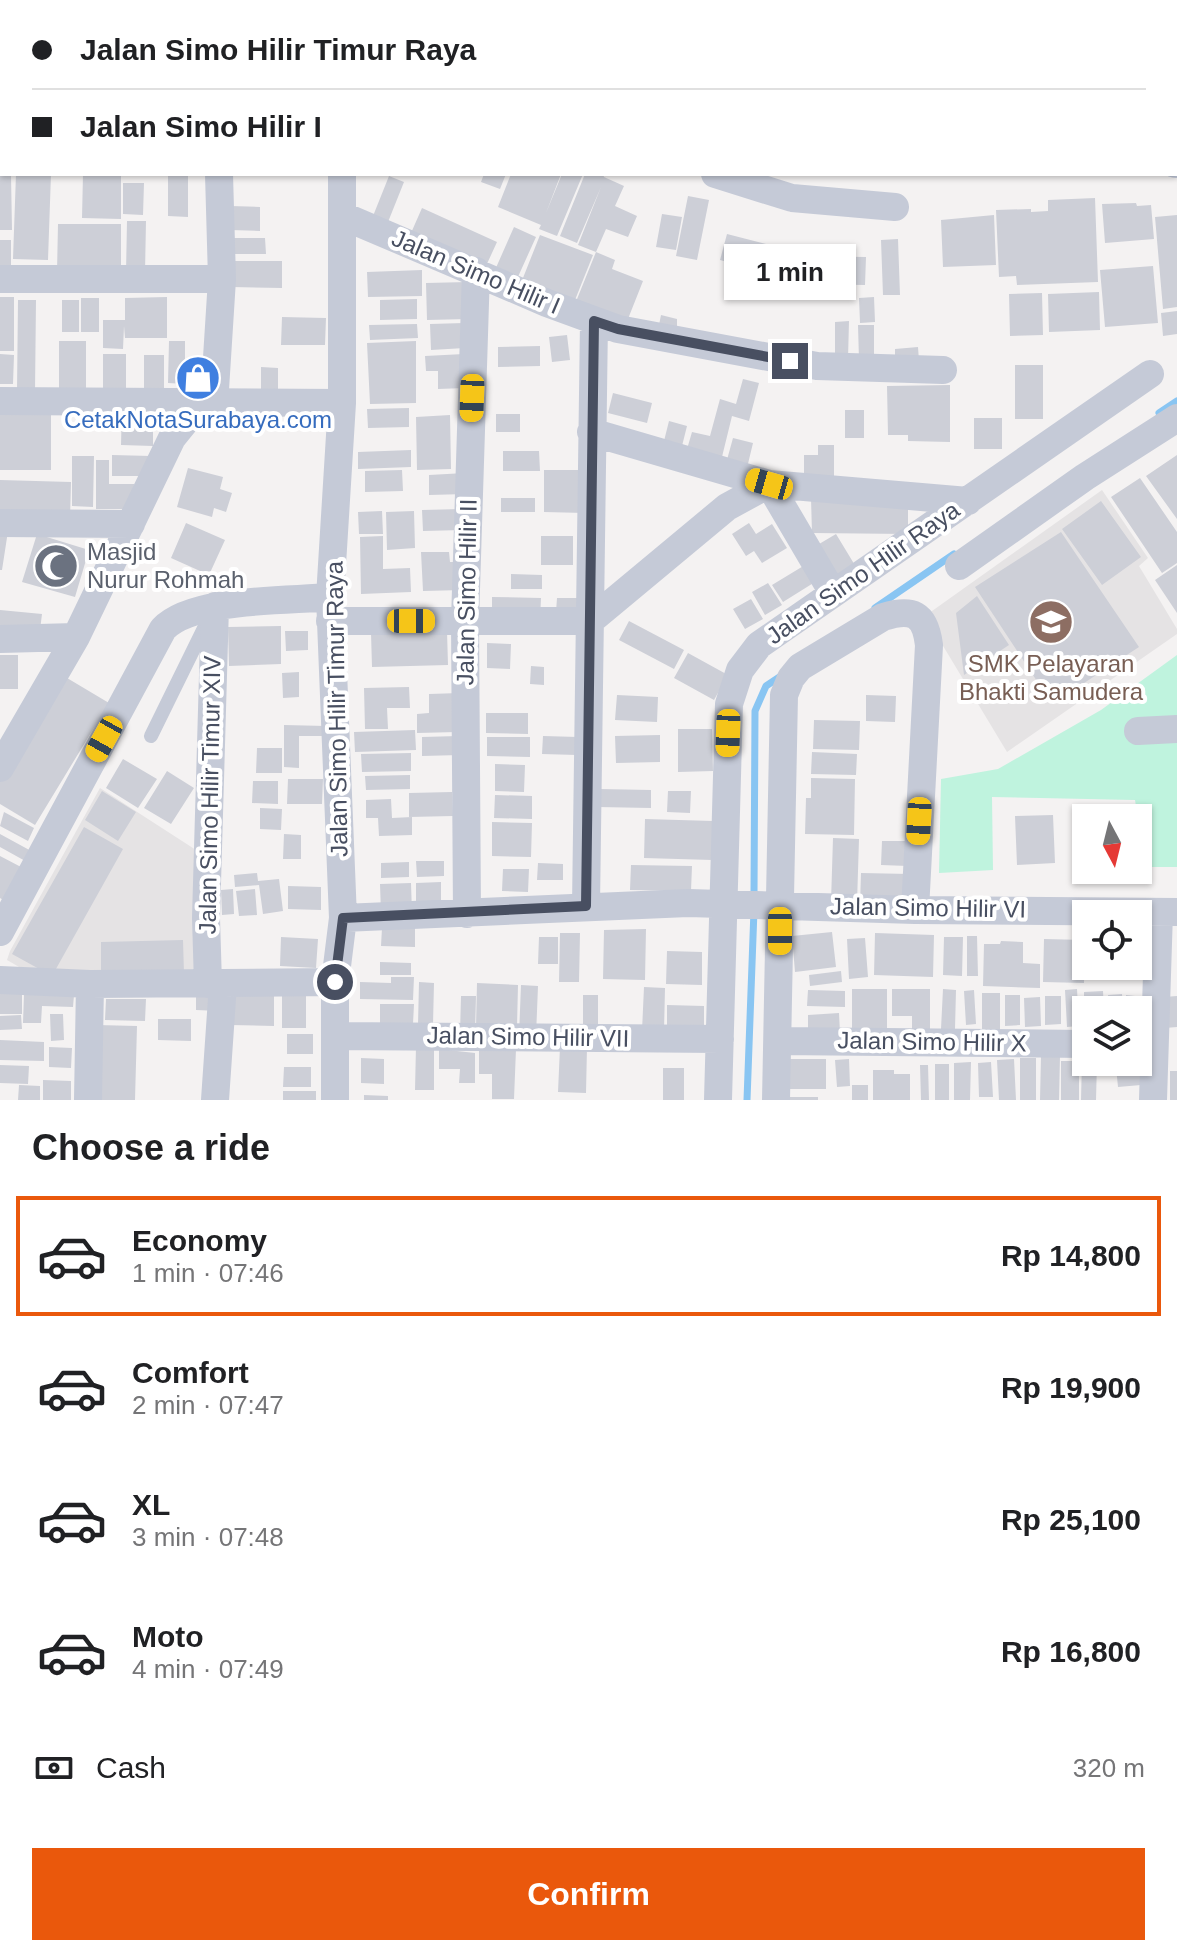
<!DOCTYPE html>
<meta charset="utf-8">
<style>
:root{--surface:#fff;--page:#f2f2f2;--text:#202124;--muted:#757577;--line:#e0e0e0;--accent:#ea580c}
body{margin:0;font-family:Arial,sans-serif;background:var(--page);color:var(--text);height:100vh;display:flex;flex-direction:column;font-size:30px;white-space:nowrap}
*{box-sizing:border-box;margin:0}
p{font-size:26px;color:var(--muted)}
.icon{flex:none;width:44px;height:44px;fill:none;stroke:currentColor;stroke-width:2;stroke-linecap:round;stroke-linejoin:round}
.map{position:relative;height:1100px;overflow:hidden}
.details{display:flex;flex-direction:column;background:var(--surface);flex:1}
.details>*{flex:none}
.banner{position:absolute;left:0px;top:0px;width:1178px;height:176px;box-shadow:0 2px 6px #0004;display:grid;align-content:center;height:176px;padding:0 32px;background:var(--surface)}
.needle{width:52px;rotate:173deg}
.controls{position:absolute;left:1072px;top:804px;display:grid;gap:16px}
.controls a{display:grid;place-items:center;width:80px;height:80px;border-radius:0px;background:var(--surface);box-shadow:0 2px 6px #0004;font-size:40px}
.end{position:absolute;width:36px;height:36px;margin:-18px;border:10px solid #484f61;background:#fff;box-shadow:0 0 0 4px #fff}
.from{border-radius:50%}
.bubble{position:absolute;height:56px;border-radius:0px;background:var(--surface);box-shadow:0 2px 6px #0004;font-size:26px;font-weight:700;line-height:56px;text-align:center}
.car{position:absolute;width:24px;height:48px;margin:-24px -12px;border-radius:10px;box-shadow:0 0 6px 2px #0007;background:linear-gradient(#f5c518 24%,#345 0 40%,#f5c518 0 76%,#345 0 86%,#f5c518 0)}
.banner b{display:flex;align-items:center;gap:28px;height:76px;font-size:30px}
.banner b+b{border-top:2px solid var(--line)}
.banner i{width:20px;height:20px;background:var(--text)}
ul{padding:0;list-style:none}
li{display:flex;align-items:center;gap:24px;height:120px;margin:0 16px 12px;padding:0 16px;border:4px solid transparent;border-radius:0px}
li div{flex:1}
li b{display:block;font-size:30px}
li em{font-style:normal;font-weight:700}
li.active{border-color:var(--accent)}
li>.icon{width:72px;height:72px;stroke-width:1.5}
h2{padding:0 32px;font-size:36px;line-height:96px}
.pay{display:flex;align-items:center;gap:20px;height:88px;padding:0 32px;font-size:30px}
.pay p{margin-inline-start:auto}
.action{display:flex;gap:16px;margin-top:auto;padding:16px 32px}
.action a{flex:1;height:92px;border-radius:0px;background:var(--accent);color:#fff;font-size:32px;font-weight:700;line-height:92px;text-align:center}
.map>svg:first-child{display:block}
</style>
<div class="map">
<svg width="1177" height="1100" viewBox="0 0 1177 1100">
<rect width="100%" height="100%" fill="#f4f2f2"/>
<path fill="#e5e3e4" d="M1102,490L1148,558L1139,566L1177,629V634L1007,752L925,616Z
M100,788L196,850L201,977L40,979L7,960L10,951Z"/>
<path fill="#bff3de" d="M1177,655V867H1139L1138,818L1135,800L992,797L993,870L939,873L941,779L998,769L1101,710Z"/>
<g fill="none" stroke-linecap="round" stroke-linejoin="round">
<path stroke="#89c5f2" stroke-width="7" d="M1159,413L1177,401
M875,608L954,554
M754,897L755,711L766,686L781,676
M747,1100L754,910"/>
</g>
<path fill="#cdcfd7" d="M16,174H51L48,260L13,259Z
M83,174H121V219L82,218Z
M168,174H188V217L168,216Z
M484,174H506L500,189L481,182Z
M511,174H561L546,213L562,174H583L557,236L539,229L541,225L498,207Z
M585,174H603L604,177L624,186L615,206L637,216L628,237L606,229L596,252L578,245L601,187L577,243L560,236Z
M11,175L12,230H0V176Z
M389,176L404,182L386,227L371,221Z
M123,183H144L143,215L123,214Z
M688,196L709,200L697,260L676,256Z
M1095,198L1098,282L1017,285L1016,276L999,277L996,210L1031,209V212L1048,211V200Z
M1136,203L1137,206L1151,205L1154,239L1105,243L1102,204Z
M230,206L260,207V231L230,230Z
M422,208L497,242L486,266L411,233Z
M662,214L682,217L676,250L656,247Z
M994,215L996,265L943,267L941,220Z
M1177,215V307L1163,309L1155,217Z
M127,221H146L145,273H126Z
M58,224H121V272H57Z
M514,227L536,237L517,279L495,270Z
M727,234L786,249L779,276L720,260Z
M540,235L593,255L575,300L521,283Z
M231,238H265L266,254H231Z
M898,239L900,295H883L881,240Z
M0,240H11V277H0Z
M596,252L615,260L612,269L643,281L624,329L573,309Z
M799,256L866,257L865,285L798,284Z
M231,261H282V288L231,287Z
M1153,266L1158,323L1105,327L1100,270Z
M422,270V296L368,297L367,272Z
M468,282V319L427,320L426,283Z
M1099,292L1100,330L1049,332L1048,294Z
M1042,293L1043,335L1010,336L1009,294Z
M0,297H14V351H0Z
M167,297V338H125L124,326L123,349L103,348V320H125V298Z
M874,297L875,322L860,323L859,298Z
M81,298H99V332H81Z
M417,299V319L380,320V300Z
M18,300H36L35,391H17Z
M62,300H79V332H62Z
M1177,311V334L1163,336L1161,313Z
M661,315L677,319V328L659,325Z
M282,317L326,318L325,345H281Z
M849,321L848,359L835,360V322Z
M464,323L465,348L431,350L430,324Z
M417,324L418,338L370,340L369,325Z
M858,325H874V360H859Z
M567,335L570,360L552,362L549,337Z
M59,341H86V388H59Z
M169,341H185V384L168,383Z
M416,341V403L370,404L367,343Z
M540,346V366L498,367V347Z
M918,347L919,361L895,363V349Z
M0,354L14,355L13,384H0Z
M103,354H126V391H103Z
M464,354L465,388L438,389V371H426L425,356Z
M144,355H164V391H144Z
M1015,365H1043V419H1015Z
M261,367L278,368V395H261Z
M743,379L759,383L749,421L732,416L720,465L685,456L692,432L710,436L720,399L736,404Z
M950,385V442L908,441V435H888L887,386Z
M613,393L652,403L647,423L608,413Z
M122,405H153V446L121,445Z
M409,408V427L368,428L367,409Z
M845,410H864V438H845Z
M0,413L51,414V470H0Z
M496,414H520V432H496Z
M450,415L451,469L417,470L416,417Z
M974,418H1002V449H974Z
M669,421L687,426L680,454L662,449Z
M733,438L753,443L746,472L725,467Z
M818,445H834V481H804V455H818Z
M411,450V467L358,469V452Z
M503,451H539L540,471H503Z
M112,455L151,456V476H112Z
M1177,455V519L1146,476Z
M72,456H94L93,507L72,506Z
M96,460H109V484H134L133,509H96Z
M188,468L223,477L220,489L232,493L226,512L214,508L212,517L177,507Z
M402,470L403,491L365,492V471Z
M544,470H586L585,513L544,512Z
M465,473L466,494L429,495V475Z
M1140,478L1177,532V563L1162,573L1111,497Z
M0,480L71,482L70,519L0,518Z
M501,498H535V512H501Z
M811,498H908V534L812,533Z
M1101,501L1141,557L1102,585L1062,529Z
M462,509L463,530L423,531L422,510Z
M382,511L383,534H359L358,512Z
M414,511L415,548L387,550L386,512Z
M186,523L225,540L209,575L171,558Z
M749,523L756,534L772,524L787,548L762,563L754,551L746,556L732,534Z
M0,529L8,531L2,570H0Z
M1061,532L1139,647L1052,704L975,587Z
M37,534L89,550L75,597L22,582Z
M836,534L856,567L830,583L809,550Z
M383,536V569L410,568L411,592L361,594L360,537Z
M541,536H573V565H541Z
M421,552H449L450,562H462L463,590L423,591Z
M805,565L815,582L783,602L772,585Z
M1177,565V613L1155,580Z
M511,574L542,575V589H511Z
M768,583L782,605L765,615L752,592Z
M977,596L1009,645L964,675L956,613Z
M492,597L541,598L540,620L492,619Z
M557,598H584V613L556,612Z
M751,599L763,619L745,629L733,609Z
M0,610L42,614L40,630L0,627Z
M629,621L684,650L674,669L619,640Z
M281,626V664L229,666L228,627Z
M285,631H308V650L286,651Z
M447,631L448,665L372,667L371,633Z
M487,643L511,644L510,669L487,668Z
M688,653L728,675L714,700L674,678Z
M0,655H18V689H0Z
M531,666L544,667V685L530,684Z
M299,672V697L283,698L282,673Z
M62,675L109,703L35,825L0,804V778Z
M409,687L410,708H387L388,729H365L364,688Z
M460,693L457,732L417,733V714L429,713V694Z
M617,695L658,697L657,722L615,720Z
M866,695L896,696L895,722L866,721Z
M486,713H528V734L486,733Z
M814,720L860,721L859,750L813,749Z
M284,725L326,726L325,736H299V768L284,767Z
M678,729H712L713,771L678,772Z
M415,730L416,750L355,752L354,732Z
M660,735V762L616,763L615,736Z
M459,736L460,755L422,756V737Z
M543,736L578,737L577,755L542,754Z
M487,737H530V757L487,756Z
M257,748H282V773H256Z
M812,752L857,754L856,775L811,774Z
M411,753V771L362,772L361,754Z
M123,759L157,779L138,808L106,788Z
M495,764L525,765L524,792L495,791Z
M167,771L194,788L171,824L144,808Z
M410,775V789L366,790L365,776Z
M811,778L855,779L854,835L805,834L806,798H811Z
M288,779H323L322,804H287Z
M253,781H278V804L252,803Z
M599,789L651,790V808L598,807Z
M102,791L136,812L118,841L85,820Z
M668,791H691L690,813L667,812Z
M452,792L453,816L409,817V793Z
M495,795L532,796V819L494,818Z
M391,799L392,818L412,817V835L379,836L378,818H366V800Z
M260,808L282,809L281,830L260,829Z
M4,812L34,828L28,841L0,826Z
M1114,812V818H1086V870H1116L1117,882L1075,883L1073,813Z
M1053,815L1055,863L1017,865L1015,816Z
M645,819L713,821L712,860L644,858Z
M492,822L532,823L531,857L492,856Z
M84,827L123,849L52,976L12,954Z
M0,834L33,852L27,862L0,847Z
M284,834L301,835V859H283Z
M833,838L859,839L857,903L831,902Z
M882,841H909L908,866L881,865Z
M0,856L21,867L3,900L0,898Z
M416,861H444V876L417,877Z
M409,862V877L381,878V863Z
M538,863L563,864V880H537Z
M631,865L692,866L691,891L630,890Z
M503,869H529L528,892L502,891Z
M257,873L258,881L279,879L283,911L263,914L259,885L235,887L234,875Z
M861,873L910,874L909,906L860,905Z
M441,882V908L416,909V883Z
M411,883L412,913H381L380,884Z
M288,886L321,887V910L288,909Z
M233,889L234,914L222,915L221,890Z
M255,889L257,915L239,916L236,891Z
M382,928H415V947L381,946Z
M646,929L645,980L603,979L604,930Z
M832,932L836,967L795,972L792,936Z
M560,933H580L579,982H559Z
M875,933L934,935L933,977L874,975Z
M1138,935L1152,936L1151,972H1127V966H1138Z
M967,936H977L978,976H967Z
M281,937L318,939L316,968L280,966Z
M539,937H558V964H538Z
M944,937H963L962,976L943,975Z
M865,938L868,977L849,979L847,939Z
M1044,939L1085,940L1084,983L1043,982Z
M183,940L184,974L101,976V942Z
M1001,941L1023,942V963L1040,964V988L983,986L984,944H1000Z
M667,951L702,952V985L666,984Z
M380,962L411,963V975H380Z
M1101,966H1121L1120,979L1100,976Z
M841,971L842,982L810,986L809,975Z
M391,977H414L413,1000L360,999V982L391,983Z
M419,982L434,983L433,1025H418Z
M477,983L518,985L517,1027H476Z
M521,985L538,986L536,1036H519Z
M0,987H22V1014H0Z
M644,987L665,988L664,1031H642Z
M852,989H887V1035L852,1034Z
M892,989H930V1038L912,1037V1016H892Z
M943,989L956,990L955,1029H941Z
M1077,989L1079,1026L1067,1027L1065,990Z
M196,990H219V1011L196,1010Z
M808,990L845,991V1007L807,1006Z
M974,990L976,1024L966,1025L964,991Z
M1103,991L1104,1010H1084V992Z
M982,993H1000V1031L982,1032Z
M24,994L74,995L73,1007L42,1006L41,1023H23Z
M231,994H274V1026L230,1025Z
M282,994H306V1028H282Z
M1122,994L1123,1010H1109L1108,995Z
M583,995H598V1031H583Z
M1005,995H1020V1025L1005,1026Z
M1126,995L1135,996V1010H1126Z
M461,996H476L475,1033H460Z
M1045,996H1061V1024L1045,1025Z
M1177,996V1027L1165,1028L1164,997Z
M1040,997L1041,1026L1025,1027L1024,998Z
M106,999H146L145,1021L105,1020Z
M380,1004H414L413,1024L380,1023Z
M667,1005L704,1006V1036L667,1037Z
M839,1013L840,1033L808,1034V1015Z
M50,1014H63L64,1040L51,1041Z
M21,1015L22,1029L0,1030V1016Z
M158,1019H191V1041L158,1040Z
M97,1025L137,1026L135,1100H94Z
M287,1034H313V1054H287Z
M0,1040L44,1042V1061L0,1060Z
M416,1046H434V1090H415Z
M49,1047L72,1048L71,1068L49,1067Z
M560,1047H587L586,1093L558,1092Z
M439,1049L475,1053V1083H459L460,1069H439Z
M479,1049H516L514,1099H492V1074H479Z
M1041,1056H1060L1059,1100H1040Z
M361,1058L384,1059V1084L361,1083Z
M1020,1058H1036V1100H1020Z
M790,1059H826V1089H790Z
M849,1059L850,1086L837,1087L835,1060Z
M1014,1059L1016,1100H999L997,1060Z
M1082,1060L1097,1062L1096,1100H1081Z
M1061,1061H1079V1100H1061Z
M971,1062L970,1100H954V1063Z
M991,1062L993,1097H979L978,1063Z
M1100,1062H1114L1113,1073H1100Z
M935,1064H949V1100H935Z
M0,1065L29,1066L28,1084L0,1083Z
M920,1065H928L929,1100H921Z
M1141,1066V1085L1118,1087L1116,1067Z
M284,1067H311V1087H283Z
M663,1068H684V1100H663Z
M873,1070H894V1074H910V1100H873Z
M1170,1071H1177V1100H1170Z
M43,1080L71,1081V1100H43Z
M19,1085L40,1086V1100H18Z
M852,1085H868V1100H852Z
M283,1091H316V1100H283Z
M364,1095L388,1096V1100H364Z
M787,1097H818V1100H787Z"/>
<g fill="none" stroke-linecap="round" stroke-linejoin="round">
<path stroke="#c5cad7" stroke-width="14" d="M151,736L207,622"/>
<path stroke="#c5cad7" stroke-width="28" d="M213,0V2
M0,155H2
M715,174L792,198L895,207
M343,216L547,303L618,329L817,366L943,370
M0,279H222
M0,401L342,403
M214,405L222,279L219,174
M769,484L968,501
M769,484L833,593
M0,523L131,524
M959,566L1085,477L1177,418
M330,621H590L727,507L769,484L591,432
M0,639L76,637
M1138,731L1177,729
M0,768L76,637L172,438L189,417L214,405
M586,906L594,321
M467,914L465,621L476,271
M343,918L688,903L915,910L1177,912
M0,932L163,629C192,598 287,601 330,597
M0,980L90,984L335,982
M208,984L206,918L215,606
M336,1036L720,1039
M779,1041L1086,1044
M88,1100L90,984
M215,1100L223,984
M335,1100V982L343,918L330,597L342,403V174
M718,1100L729,704L740,670L759,645L1150,374
M776,1100L784,695L791,678L800,667L883,617C912,608 925,613 929,645L915,910
M1153,1100L1159,912"/>
<path stroke="#c3cadb" stroke-width="38" d="M275,0L282,2
M401,0L406,2
M1176,120H1177
M1176,159H1177"/>
</g>
<g fill="none" stroke-linecap="round" stroke-linejoin="round">
<path stroke="#484f61" stroke-width="10" d="M335,982L343,918L586,906L594,321L618,329L790,361"/>
</g>
<defs>
<g id="shop-disc" transform="scale(2.3)"><circle r="9.5" fill="#3f7fe0" stroke="#fff"/><path d="M-5-2.5h2.3a2.7 3.5 0 0 1 5.4 0H5L5.5 6h-11ZM-1.5-2.5h3a1.5 2.3 0 0 0-3 0Z" fill="#fff"/></g>
<g id="mosque-disc" transform="scale(2.3)"><circle r="9.5" fill="#6b7280" stroke="#fff"/><path d="M3.5-4.9A6 6 0 1 0 3.5 4.9A5 5 0 1 1 3.5-4.9Z" fill="#fff"/></g>
<g id="school-disc" transform="scale(2.3)"><circle r="9.5" fill="#8d6e63" stroke="#fff"/><path d="M0-5L7-2L0 1L-7-2ZM-4 1L0 2.5L4 1V4Q0 6-4 4Z" fill="#fff"/></g>
</defs>
<g fill-rule="evenodd">
<use href="#shop-disc" x="198" y="378"/>
<use href="#mosque-disc" x="56" y="566"/>
<use href="#school-disc" x="1051" y="622"/>
</g>
<g text-anchor="middle" stroke-width="8" stroke-linejoin="round" paint-order="stroke">
<g font-size="24" fill="#484f61" stroke="#fff">
<text transform="translate(476 272) rotate(23)" y="8">Jalan Simo Hilir I</text>
<text transform="translate(863 573) rotate(-35)" y="8">Jalan Simo Hilir Raya</text>
<text transform="translate(467 592) rotate(-89)" y="8">Jalan Simo Hilir II</text>
<text transform="translate(337 709) rotate(-91)" y="8">Jalan Simo Hilir Timur Raya</text>
<text transform="translate(210 795) rotate(-89)" y="8">Jalan Simo Hilir Timur XIV</text>
<text transform="translate(928 908) rotate(1)" y="8">Jalan Simo Hilir VI</text>
<text transform="translate(528 1037) rotate(1)" y="8">Jalan Simo Hilir VII</text>
<text transform="translate(932 1042) rotate(1)" y="8">Jalan Simo Hilir X</text>
</g>
<g font-size="24" fill="#366cbe" stroke="#fff">
<text x="198" y="428">CetakNotaSurabaya.com</text>
</g>
<g font-size="24" fill="#5b616d" stroke="#fff" text-anchor="start">
<text x="87" y="560">Masjid<tspan x="87" dy="28">Nurur Rohmah</tspan></text>
</g>
<g font-size="24" fill="#785e54" stroke="#fff">
<text x="1051" y="672">SMK Pelayaran<tspan x="1051" dy="28">Bhakti Samudera</tspan></text>
</g>
</g>
</svg>
<div class="controls">
<a><svg class="needle" viewBox="-14 -14 28 28"><path d="M0-13l5 13h-10z" fill="#e53935"/><path d="M0 13l5-13h-10z" fill="#757577"/></svg></a>
<a><svg class="icon" aria-label="locate" viewBox="0 0 24 24"><circle cx="12" cy="12" r="6"/><path d="M12 2v4M12 18v4M2 12h4M18 12h4"/></svg></a>
<a><svg class="icon" aria-label="layers" viewBox="0 0 24 24"><path d="M12 4l9 5-9 5-9-5zM3 14l9 5 9-5"/></svg></a>
</div>
<i class="end from" style="left:335px;top:982px"></i>
<i class="end" style="left:790px;top:361px"></i>
<div class="bubble" style="left:724px;top:244px;width:132px">1 min</div>
<i class="car" style="left:472px;top:398px;rotate:182deg"></i>
<i class="car" style="left:769px;top:484px;rotate:286deg"></i>
<i class="car" style="left:411px;top:621px;rotate:90deg"></i>
<i class="car" style="left:728px;top:733px;rotate:182deg"></i>
<i class="car" style="left:104px;top:739px;rotate:209deg"></i>
<i class="car" style="left:919px;top:821px;rotate:183deg"></i>
<i class="car" style="left:780px;top:931px;rotate:180deg"></i>
<div class="banner">
<b><i class="from"></i>Jalan Simo Hilir Timur Raya</b>
<b><i></i>Jalan Simo Hilir I</b>
</div>
</div>
<section class="details">
<h2>Choose a ride</h2>
<ul>
<li class="active"><svg class="icon" aria-label="car" viewBox="0 0 24 24"><path d="M5 17H2v-5l4-1 3-4h7l3 4 3 1v5h-3M9 17h6M6 11h13"/><circle cx="7" cy="17" r="2"/><circle cx="17" cy="17" r="2"/></svg><div><b>Economy</b><p>1 min · 07:46</p></div><em>Rp 14,800</em></li>
<li><svg class="icon" aria-label="car" viewBox="0 0 24 24"><path d="M5 17H2v-5l4-1 3-4h7l3 4 3 1v5h-3M9 17h6M6 11h13"/><circle cx="7" cy="17" r="2"/><circle cx="17" cy="17" r="2"/></svg><div><b>Comfort</b><p>2 min · 07:47</p></div><em>Rp 19,900</em></li>
<li><svg class="icon" aria-label="car" viewBox="0 0 24 24"><path d="M5 17H2v-5l4-1 3-4h7l3 4 3 1v5h-3M9 17h6M6 11h13"/><circle cx="7" cy="17" r="2"/><circle cx="17" cy="17" r="2"/></svg><div><b>XL</b><p>3 min · 07:48</p></div><em>Rp 25,100</em></li>
<li><svg class="icon" aria-label="car" viewBox="0 0 24 24"><path d="M5 17H2v-5l4-1 3-4h7l3 4 3 1v5h-3M9 17h6M6 11h13"/><circle cx="7" cy="17" r="2"/><circle cx="17" cy="17" r="2"/></svg><div><b>Moto</b><p>4 min · 07:49</p></div><em>Rp 16,800</em></li>
</ul>
<div class="pay"><svg class="icon" aria-label="cash" viewBox="0 0 24 24"><path d="M3 7h18v10H3z"/><circle cx="12" cy="12" r="2"/></svg>Cash<p>320 m</p></div>
<div class="action"><a>Confirm</a></div>
</section>
